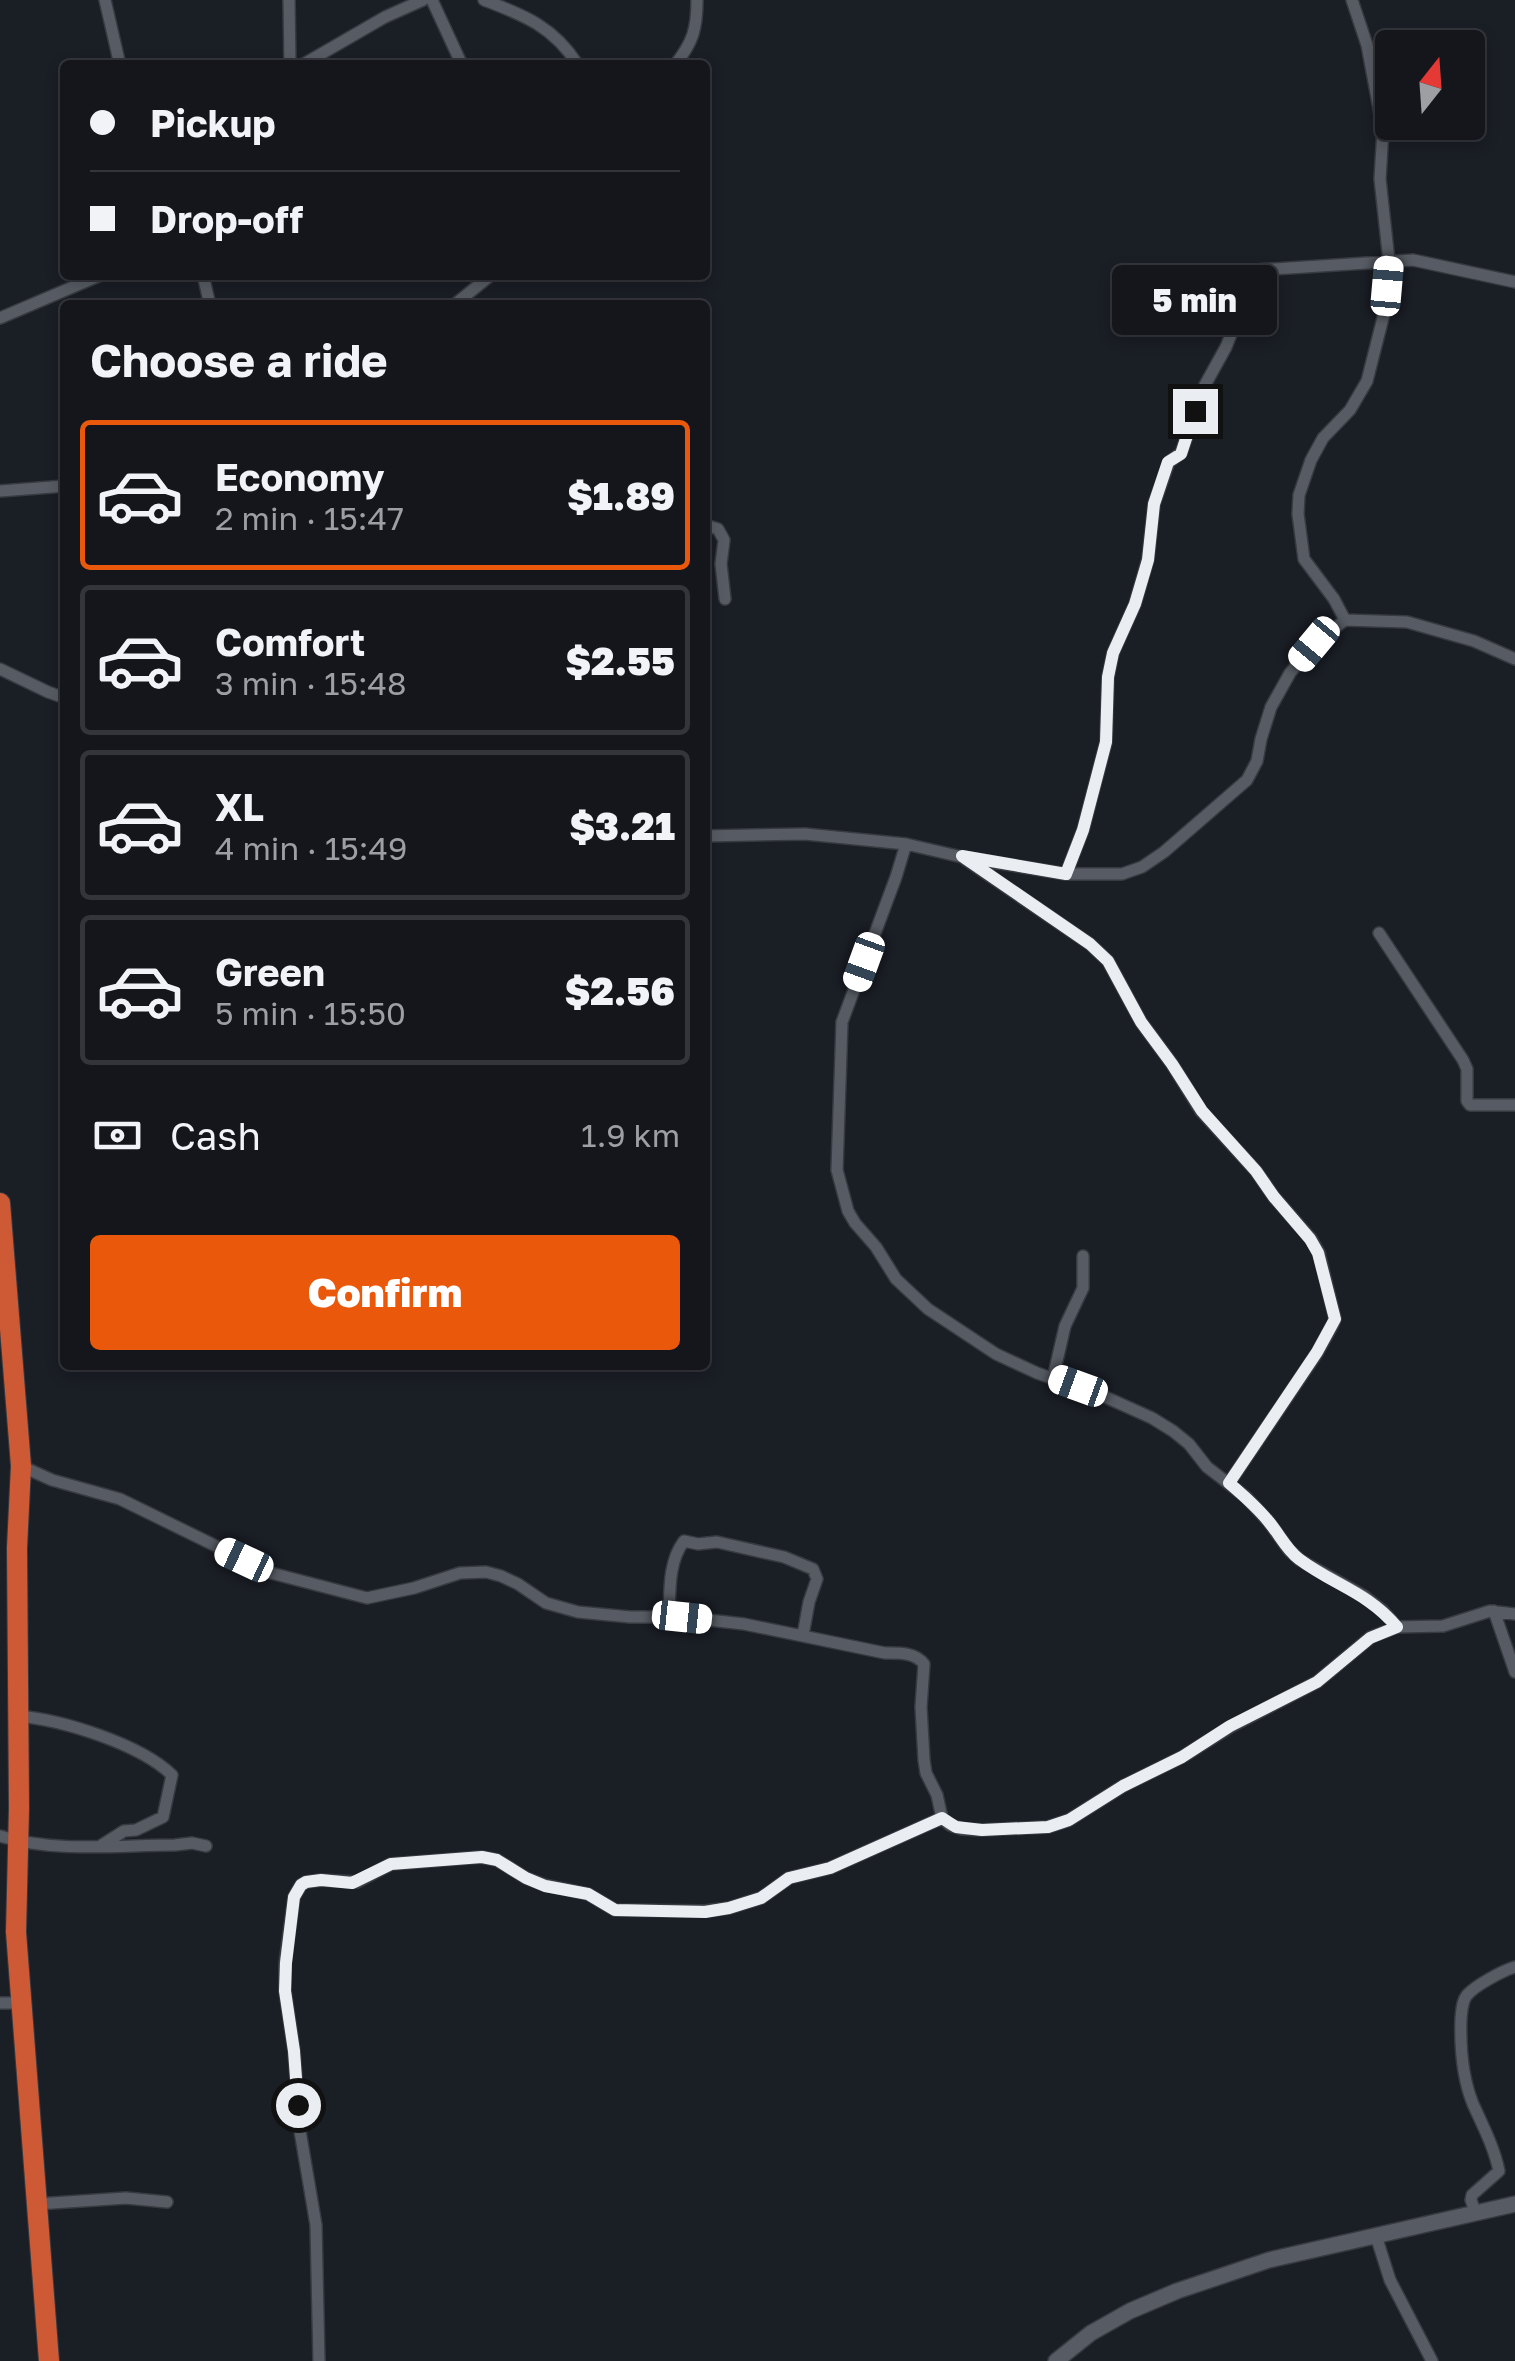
<!DOCTYPE html>
<meta charset="utf-8">
<style>
:root{--surface:#14161c;--page:#212329;--text:#f1f3f6;--muted:#9d9fa3;--line:#33353b;--accent:#ea580c}
body{margin:0;font-family:"Golos Text",sans-serif;background:var(--page);color:var(--text);height:100vh;display:flex;flex-direction:column;font-size:38px;white-space:nowrap}
*{box-sizing:border-box;margin:0}
p{font-size:32px;color:var(--muted)}
.icon{flex:none;width:55px;height:55px;fill:none;stroke:currentColor;stroke-width:2;stroke-linecap:round;stroke-linejoin:round}
.map{position:relative;flex:1;overflow:hidden}
.details{position:absolute;left:60px;top:300px;width:650px;height:1070px;display:flex;flex-direction:column;background:var(--surface);border-radius:10px;box-shadow:0 5px 15px #0003,0 0 0 2px var(--line)}
.details>*{flex:none}
.banner{position:absolute;left:60px;top:60px;width:650px;height:220px;border-radius:10px;box-shadow:0 5px 15px #0003,0 0 0 2px var(--line);display:grid;align-content:center;height:220px;padding:0 30px;background:var(--surface)}
.needle{width:65px;rotate:17deg}
.buttons{position:absolute;left:1375px;top:30px;display:grid;gap:20px}
.buttons a{display:grid;place-items:center;width:110px;height:110px;border-radius:10px;background:var(--surface);box-shadow:0 5px 15px #0003,0 0 0 2px var(--line);font-size:50px}
.end{position:absolute;width:45px;height:45px;margin:-22px;border:12px solid #eaedf2;background:#111;box-shadow:0 0 0 5px #111}
.from{border-radius:50%}
.bubble{position:absolute;height:70px;border-radius:10px;background:var(--surface);box-shadow:0 5px 15px #0003,0 0 0 2px var(--line);font-size:32px;font-weight:800;line-height:70px;text-align:center}
.car{position:absolute;width:30px;height:60px;margin:-30px -15px;border-radius:12px;box-shadow:0 0 8px 2px #0007;background:linear-gradient(#fff 24%,#345 0 40%,#fff 0 76%,#345 0 86%,#fff 0)}
.banner b{display:flex;align-items:center;gap:35px;height:95px;font-size:38px}
.banner b+b{border-top:2px solid var(--line)}
.banner i{width:25px;height:25px;background:var(--text)}
ul{padding:0;list-style:none}
li{display:flex;align-items:center;gap:30px;height:150px;margin:0 20px 15px;padding:0 10px;border:5px solid var(--line);border-radius:10px}
li div{flex:1}
li b{display:block;font-size:38px}
li em{font-style:normal;font-weight:800}
li.selected{border-color:var(--accent)}
li>.icon{width:90px;height:90px;stroke-width:1.5}
h2{padding:0 30px;font-size:45px;line-height:120px}
.pay{display:flex;align-items:center;gap:25px;height:110px;padding:0 30px;font-size:38px}
.pay p{margin-inline-start:auto}
.button{display:flex;gap:20px;margin-top:auto;padding:20px 30px}
.button a{flex:1;height:115px;border-radius:10px;background:var(--accent);color:#fff;font-size:40px;font-weight:800;line-height:115px;text-align:center}
.map>svg:first-child{display:block}
</style>
<div class="map">
<svg width="1515" height="2361" viewBox="0 0 1515 2361">
<rect width="100%" height="100%" fill="#1a1e25"/>
<g fill="none" stroke-linecap="round" stroke-linejoin="round">
<g stroke="#373a40" stroke-width="14">
<path id="street" d="M105,0L120,65
M289,0L290,65
M432,0L462,65
M484,0C524,15 554,27 578,65
M302,65L385,17L423,0
M675,65C693,42 697,29 697,0
M203,275L210,305
M454,305L491,275
M0,318L101,275
M0,491L65,486
M705,525L718,529L724,540L721,564L725,599
M1345,620L1334,599L1304,559L1298,514L1299,495L1311,460L1323,438L1350,410L1367,381L1385,310L1389,261L1380,179L1383,130L1367,45L1352,0
M0,669L48,692L65,698
M705,836L805,834L906,844L962,857L1066,874H1122L1142,867L1164,852L1247,780L1257,761L1261,739L1271,707L1290,673L1314,644L1345,620L1407,622L1474,641L1515,659
M906,844L896,877L842,1022L837,1170L848,1211L855,1223L876,1247L896,1279L928,1309L996,1354L1037,1373L1103,1396L1152,1418L1173,1431L1189,1444L1207,1467L1246,1497L1269,1522L1289,1550L1300,1560L1364,1596L1383,1611L1397,1627
M965,859L1090,944L1108,961L1141,1022L1172,1064L1201,1111L1256,1171L1274,1197L1311,1239L1319,1253L1335,1319L1333,1324L1317,1353L1229,1483
M1066,874L1083,830L1106,742L1108,677L1113,653L1135,604L1148,559L1154,504L1169,462L1181,453L1205,385L1226,347L1257,270L1413,260L1515,282
M1379,933L1463,1060L1467,1069V1101L1470,1105H1515
M1053,1378L1065,1326L1083,1288V1256
M21,1466L52,1480L120,1499L271,1573L367,1598L414,1588L460,1573L486,1572L501,1576L518,1584L546,1603L578,1612L630,1617H682L744,1624L885,1653C899,1653 915,1652 924,1664L921,1707L924,1760L926,1773L937,1795L942,1818L950,1825L962,1829L982,1830L1048,1827L1069,1820L1123,1786L1182,1757L1230,1727L1317,1682L1371,1637L1397,1627L1443,1626L1490,1611L1515,1614
M1494,1611L1515,1672
M669,1617C670,1592 668,1562 684,1541L698,1544L717,1542L784,1557L813,1569L817,1579L809,1602L803,1635
M18,1716C63,1720 140,1744 172,1775L163,1817L136,1830L124,1831L102,1845
M0,1836C53,1853 120,1845 175,1845L192,1843L206,1846
M0,2003H20
M37,2204L126,2198L167,2202
M1476,2214L1471,2200L1472,2195L1499,2171C1494,2147 1483,2126 1473,2104C1462,2077 1460,2047 1461,2018C1462,2010 1462,2001 1467,1995C1476,1985 1502,1971 1515,1967
M1376,2236L1390,2280L1432,2361
M319,2361L316,2225L300,2131L294,2051L285,1991V1963L294,1897L301,1885L306,1882L321,1880L357,1882L391,1864L481,1857L497,1860L526,1878L545,1885L588,1894L615,1910L705,1911L729,1908L761,1898L789,1878L830,1868L942,1818"/>
</g>
<g stroke="#373a40" stroke-width="18">
<path id="secondary" d="M1056,2361L1091,2333L1130,2311L1177,2291L1269,2260L1515,2204"/>
</g>
<g stroke="#373a40" stroke-width="22">
<path id="highway" d="M0,1203L21,1466L17,1548L19,1808L16,1932L49,2361"/>
</g>
<use href="#street" stroke="#575c64" stroke-width="11"/>
<use href="#secondary" stroke="#575c64" stroke-width="15"/>
<use href="#highway" stroke="#ce5935" stroke-width="20"/>
</g>
<g fill="none" stroke-linecap="round" stroke-linejoin="round">
<path stroke="#eaedf2" stroke-width="12" d="M298,2105L294,2051L285,1991L286,1963L294,1897L301,1885L306,1882L321,1880L352,1883L391,1864L482,1857L497,1860L526,1878L545,1886L588,1894L615,1910L705,1912L729,1908L761,1898L789,1878L830,1868L942,1818L956,1827L982,1830L1048,1827L1069,1820L1123,1786L1182,1757L1230,1726L1317,1682L1370,1638L1397,1627C1366,1591 1335,1586 1299,1559C1286,1549 1280,1535 1269,1522C1258,1508 1243,1495 1229,1483L1317,1352L1335,1319L1318,1253L1310,1239L1274,1197L1256,1171L1202,1111L1172,1064L1141,1022L1108,961L1090,944L962,856L1066,874L1083,830L1106,742L1108,677L1113,653L1135,604L1148,560L1154,504L1168,462L1181,454L1195,411"/>
</g>
</svg>
<div class="buttons">
<a><svg class="needle" viewBox="-14 -14 28 28"><path d="M0-13l5 13h-10z" fill="#e53935"/><path d="M0 13l5-13h-10z" fill="#9d9fa3"/></svg></a>
</div>
<i class="end from" style="left:298px;top:2105px"></i>
<i class="end" style="left:1195px;top:411px"></i>
<div class="bubble" style="left:1112px;top:265px;width:165px">5 min</div>
<i class="car" style="left:1387px;top:286px;rotate:5deg"></i>
<i class="car" style="left:1314px;top:644px;rotate:220deg"></i>
<i class="car" style="left:864px;top:962px;rotate:200deg"></i>
<i class="car" style="left:1078px;top:1386px;rotate:290deg"></i>
<i class="car" style="left:244px;top:1560px;rotate:295deg"></i>
<i class="car" style="left:682px;top:1617px;rotate:96deg"></i>
<div class="banner">
<b><i class="from"></i>Pickup</b>
<b><i></i>Drop-off</b>
</div>
<section class="details">
<h2>Choose a ride</h2>
<ul>
<li class="selected"><svg class="icon" aria-label="car" viewBox="0 0 24 24"><path d="M5 17H2v-5l4-1 3-4h7l3 4 3 1v5h-3M9 17h6M6 11h13"/><circle cx="7" cy="17" r="2"/><circle cx="17" cy="17" r="2"/></svg><div><b>Economy</b><p>2 min · 15:47</p></div><em>$1.89</em></li>
<li><svg class="icon" aria-label="car" viewBox="0 0 24 24"><path d="M5 17H2v-5l4-1 3-4h7l3 4 3 1v5h-3M9 17h6M6 11h13"/><circle cx="7" cy="17" r="2"/><circle cx="17" cy="17" r="2"/></svg><div><b>Comfort</b><p>3 min · 15:48</p></div><em>$2.55</em></li>
<li><svg class="icon" aria-label="car" viewBox="0 0 24 24"><path d="M5 17H2v-5l4-1 3-4h7l3 4 3 1v5h-3M9 17h6M6 11h13"/><circle cx="7" cy="17" r="2"/><circle cx="17" cy="17" r="2"/></svg><div><b>XL</b><p>4 min · 15:49</p></div><em>$3.21</em></li>
<li><svg class="icon" aria-label="car" viewBox="0 0 24 24"><path d="M5 17H2v-5l4-1 3-4h7l3 4 3 1v5h-3M9 17h6M6 11h13"/><circle cx="7" cy="17" r="2"/><circle cx="17" cy="17" r="2"/></svg><div><b>Green</b><p>5 min · 15:50</p></div><em>$2.56</em></li>
</ul>
<div class="pay"><svg class="icon" aria-label="cash" viewBox="0 0 24 24"><path d="M3 7h18v10H3z"/><circle cx="12" cy="12" r="2"/></svg>Cash<p>1.9 km</p></div>
<div class="button"><a>Confirm</a></div>
</section>
</div>
